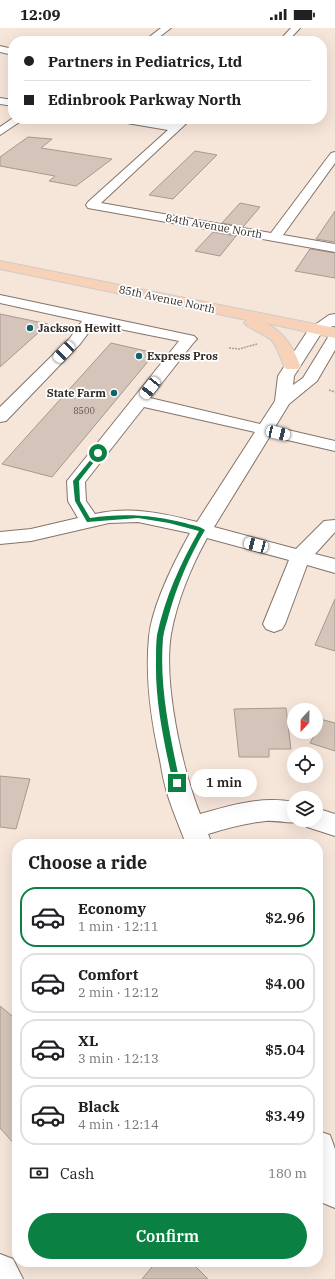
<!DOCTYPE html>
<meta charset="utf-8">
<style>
:root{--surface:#fff;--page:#f6f6f6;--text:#202124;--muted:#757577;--line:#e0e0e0;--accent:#0b8043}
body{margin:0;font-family:"IBM Plex Serif",serif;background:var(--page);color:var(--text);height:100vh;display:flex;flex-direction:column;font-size:15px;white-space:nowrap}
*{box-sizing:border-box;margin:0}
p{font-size:13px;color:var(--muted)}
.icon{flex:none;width:22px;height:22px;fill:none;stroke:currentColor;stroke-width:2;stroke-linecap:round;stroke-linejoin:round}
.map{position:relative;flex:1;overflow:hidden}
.details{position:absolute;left:12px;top:811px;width:311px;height:428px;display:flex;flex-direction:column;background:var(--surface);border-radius:16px;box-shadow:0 4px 16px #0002}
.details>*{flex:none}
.top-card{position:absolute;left:8px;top:8px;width:319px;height:88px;border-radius:16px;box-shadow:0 4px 16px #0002;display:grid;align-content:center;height:88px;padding:0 16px;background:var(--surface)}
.needle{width:26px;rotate:202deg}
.buttons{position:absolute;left:287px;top:675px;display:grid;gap:8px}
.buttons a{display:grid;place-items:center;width:36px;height:36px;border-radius:50%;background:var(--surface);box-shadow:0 4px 16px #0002;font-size:20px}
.end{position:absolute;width:18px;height:18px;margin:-9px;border:5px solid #0b8043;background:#fff;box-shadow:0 0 0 2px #fff}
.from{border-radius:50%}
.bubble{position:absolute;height:28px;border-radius:14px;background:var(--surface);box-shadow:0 4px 16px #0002;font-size:13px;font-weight:600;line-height:28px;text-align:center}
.car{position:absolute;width:12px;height:24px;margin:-12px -6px;border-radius:5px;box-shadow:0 0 3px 1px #0007;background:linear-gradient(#fff 24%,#345 0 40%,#fff 0 76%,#345 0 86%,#fff 0)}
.top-card b{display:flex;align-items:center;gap:14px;height:38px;font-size:15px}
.top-card b+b{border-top:1px solid var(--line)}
.top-card i{width:10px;height:10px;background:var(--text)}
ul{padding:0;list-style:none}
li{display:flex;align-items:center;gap:12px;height:60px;margin:0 8px 6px;padding:0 8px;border:2px solid var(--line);border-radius:16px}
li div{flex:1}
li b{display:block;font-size:15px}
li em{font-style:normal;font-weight:600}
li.on{border-color:var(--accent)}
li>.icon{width:36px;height:36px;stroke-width:1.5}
h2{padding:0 16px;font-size:18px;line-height:48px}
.pay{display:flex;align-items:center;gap:10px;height:44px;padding:0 16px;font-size:15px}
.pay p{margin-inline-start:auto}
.button{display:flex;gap:8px;margin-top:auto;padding:8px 16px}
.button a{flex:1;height:46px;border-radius:24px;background:var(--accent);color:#fff;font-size:16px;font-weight:600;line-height:46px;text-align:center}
.status{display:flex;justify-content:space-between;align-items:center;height:28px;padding:0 20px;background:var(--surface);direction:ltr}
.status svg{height:11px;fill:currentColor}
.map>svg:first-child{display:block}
</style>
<div class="status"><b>12:09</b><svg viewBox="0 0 49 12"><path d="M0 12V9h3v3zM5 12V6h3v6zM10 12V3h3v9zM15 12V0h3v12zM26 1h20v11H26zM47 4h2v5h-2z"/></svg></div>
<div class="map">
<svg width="335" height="1251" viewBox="0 0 335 1251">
<rect width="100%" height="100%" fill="#f6e5d9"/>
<path fill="#d5c4b9" stroke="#a8988d" d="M28,109L52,111L41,120L112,131L76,158L49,153L55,148L0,138V129Z
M195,123L217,127L173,171L149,167Z
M240,175L260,179L243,199L222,195Z
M335,183V214L316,211Z
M213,204L236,208L220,228L195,223Z
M310,221L335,225V250L295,243Z
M0,286L48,296L0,339Z
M111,315L155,325L52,449L2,436Z
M335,571V623L315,617Z
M286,680L291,721H269V729H239L234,681Z
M320,691L335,695V723L310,715L316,704Z
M0,748L30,751L16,801L0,799Z
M0,978L17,992V1119L0,1100Z
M156,1234H191L208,1251H142Z"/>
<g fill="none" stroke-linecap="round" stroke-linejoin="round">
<g stroke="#84746a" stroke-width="2">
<path id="minor" d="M161,0H171L154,13H144Z
M291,0H300L288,13H279Z
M0,18L13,21V27L0,24Z
M0,70L13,72V78L0,76Z
M13,90L24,91L0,107V99Z
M116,91H140L174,96L180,91H191L101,175L271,205L331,125L335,124V135L283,207L335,216V224L88,180L86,177L88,174L168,102L121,94Z
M0,267L194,308L197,311L194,314L150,370L260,396L275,373L278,348L309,301L329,287L335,286V298H332L322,304L294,348L293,357L303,350L330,306L335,304V322L317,353L289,376L275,399L335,413V423L270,408L214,499L296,521L324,493L335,492V504L315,526L335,531V545L307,537L285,596L282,601L274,604L266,601L263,596L289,532L207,510C191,539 177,573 171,606C163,655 182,740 200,786C232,777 261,768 294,774V792L303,793C291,797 279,792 266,793C246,795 227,800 208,806L212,816H186C180,800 173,784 168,768C164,756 162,744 160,732C151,692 145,651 149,609C152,578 175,532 190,505L138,494L109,495L31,513L0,516V504L31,501L78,490L68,473L67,453L179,313L95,296L80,316L6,393L0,394V379L70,310L82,293L0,275ZM144,379L255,404L197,494C163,485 130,478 95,486L86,473L85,454Z
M316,780L335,786V808L307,799L304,792H316Z
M318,1103L330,1107L335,1121V1180L323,1175L318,1163Z
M0,1226L13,1231L23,1251H0Z"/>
</g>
<g stroke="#cecccb" stroke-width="2">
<path id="major" d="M0,233L335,300V310L266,295C284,304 294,320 300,338L298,341H286C280,333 280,322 272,313C265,305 248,301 244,295L247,292L0,241Z"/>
</g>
<path stroke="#aa9d94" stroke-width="1.5" stroke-dasharray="2 1" stroke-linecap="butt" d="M229,320L239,321L257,316
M329,362L335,364"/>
<use href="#minor" fill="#fff" fill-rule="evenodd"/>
<use href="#major" fill="#f7d2b8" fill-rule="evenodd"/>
</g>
<path fill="#0b8043" d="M97,424L101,425L79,453L80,473L90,490C123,485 153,487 185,495C191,497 200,498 205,502C189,529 178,555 169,586C167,594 164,602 163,610C159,660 170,707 180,755L177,758L173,755C164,714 155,674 156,632C156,624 156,615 157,607C165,570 180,536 199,503L169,495L138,490L87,494L75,473L73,453Z"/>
<g fill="#12626a" stroke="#fff" stroke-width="1.5">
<circle cx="30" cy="300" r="4"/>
<circle cx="139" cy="328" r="4"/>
<circle cx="114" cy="365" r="4"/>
</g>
<g text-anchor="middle" stroke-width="3.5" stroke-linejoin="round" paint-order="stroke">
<g font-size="9" fill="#5b514c">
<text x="84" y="386">8500</text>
</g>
<g font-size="11" fill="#322b27" stroke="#fff">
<text transform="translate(214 198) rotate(10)" y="4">84th Avenue North</text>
<text transform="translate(167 271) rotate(12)" y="4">85th Avenue North</text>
</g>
<g font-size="11" font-weight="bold" fill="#322b27" stroke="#fff" text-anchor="start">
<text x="38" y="304">Jackson Hewitt</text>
<text x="147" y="332">Express Pros</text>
<text x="106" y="369" text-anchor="end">State Farm</text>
</g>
</g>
</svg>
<div class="buttons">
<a><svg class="needle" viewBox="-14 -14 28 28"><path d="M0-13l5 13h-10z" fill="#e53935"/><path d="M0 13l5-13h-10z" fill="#757577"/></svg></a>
<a><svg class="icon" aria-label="locate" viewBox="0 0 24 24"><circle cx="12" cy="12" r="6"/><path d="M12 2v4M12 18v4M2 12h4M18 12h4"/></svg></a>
<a><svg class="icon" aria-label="layers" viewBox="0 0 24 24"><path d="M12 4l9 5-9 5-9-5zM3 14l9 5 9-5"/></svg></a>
</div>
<i class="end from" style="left:98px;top:425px"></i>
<i class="end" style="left:177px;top:755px"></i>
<div class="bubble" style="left:191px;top:741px;width:66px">1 min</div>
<i class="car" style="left:64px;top:324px;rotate:224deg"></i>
<i class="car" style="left:150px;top:360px;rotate:218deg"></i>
<i class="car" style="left:278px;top:405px;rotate:103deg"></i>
<i class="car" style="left:256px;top:517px;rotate:285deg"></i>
<div class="top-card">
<b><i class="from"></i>Partners in Pediatrics, Ltd</b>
<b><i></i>Edinbrook Parkway North</b>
</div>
<section class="details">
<h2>Choose a ride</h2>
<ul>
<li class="on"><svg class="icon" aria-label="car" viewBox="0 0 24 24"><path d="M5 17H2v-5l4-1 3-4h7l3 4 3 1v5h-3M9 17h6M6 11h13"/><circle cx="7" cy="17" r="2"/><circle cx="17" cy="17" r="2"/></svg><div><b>Economy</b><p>1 min · 12:11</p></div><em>$2.96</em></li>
<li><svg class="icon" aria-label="car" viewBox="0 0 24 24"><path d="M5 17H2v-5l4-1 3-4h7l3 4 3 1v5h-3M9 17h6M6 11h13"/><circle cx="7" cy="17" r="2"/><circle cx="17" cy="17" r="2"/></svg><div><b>Comfort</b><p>2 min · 12:12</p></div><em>$4.00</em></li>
<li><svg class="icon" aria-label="car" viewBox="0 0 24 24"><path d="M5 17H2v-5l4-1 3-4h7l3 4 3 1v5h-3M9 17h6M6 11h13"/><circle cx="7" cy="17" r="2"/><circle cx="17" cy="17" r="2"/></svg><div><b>XL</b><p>3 min · 12:13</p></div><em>$5.04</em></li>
<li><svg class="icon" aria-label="car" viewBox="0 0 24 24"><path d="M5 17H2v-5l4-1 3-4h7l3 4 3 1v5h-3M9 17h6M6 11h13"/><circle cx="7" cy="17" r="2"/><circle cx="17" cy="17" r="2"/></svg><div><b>Black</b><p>4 min · 12:14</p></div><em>$3.49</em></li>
</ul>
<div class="pay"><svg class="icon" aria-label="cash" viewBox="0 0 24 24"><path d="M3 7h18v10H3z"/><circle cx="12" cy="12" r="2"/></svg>Cash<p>180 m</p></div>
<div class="button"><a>Confirm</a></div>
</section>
</div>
